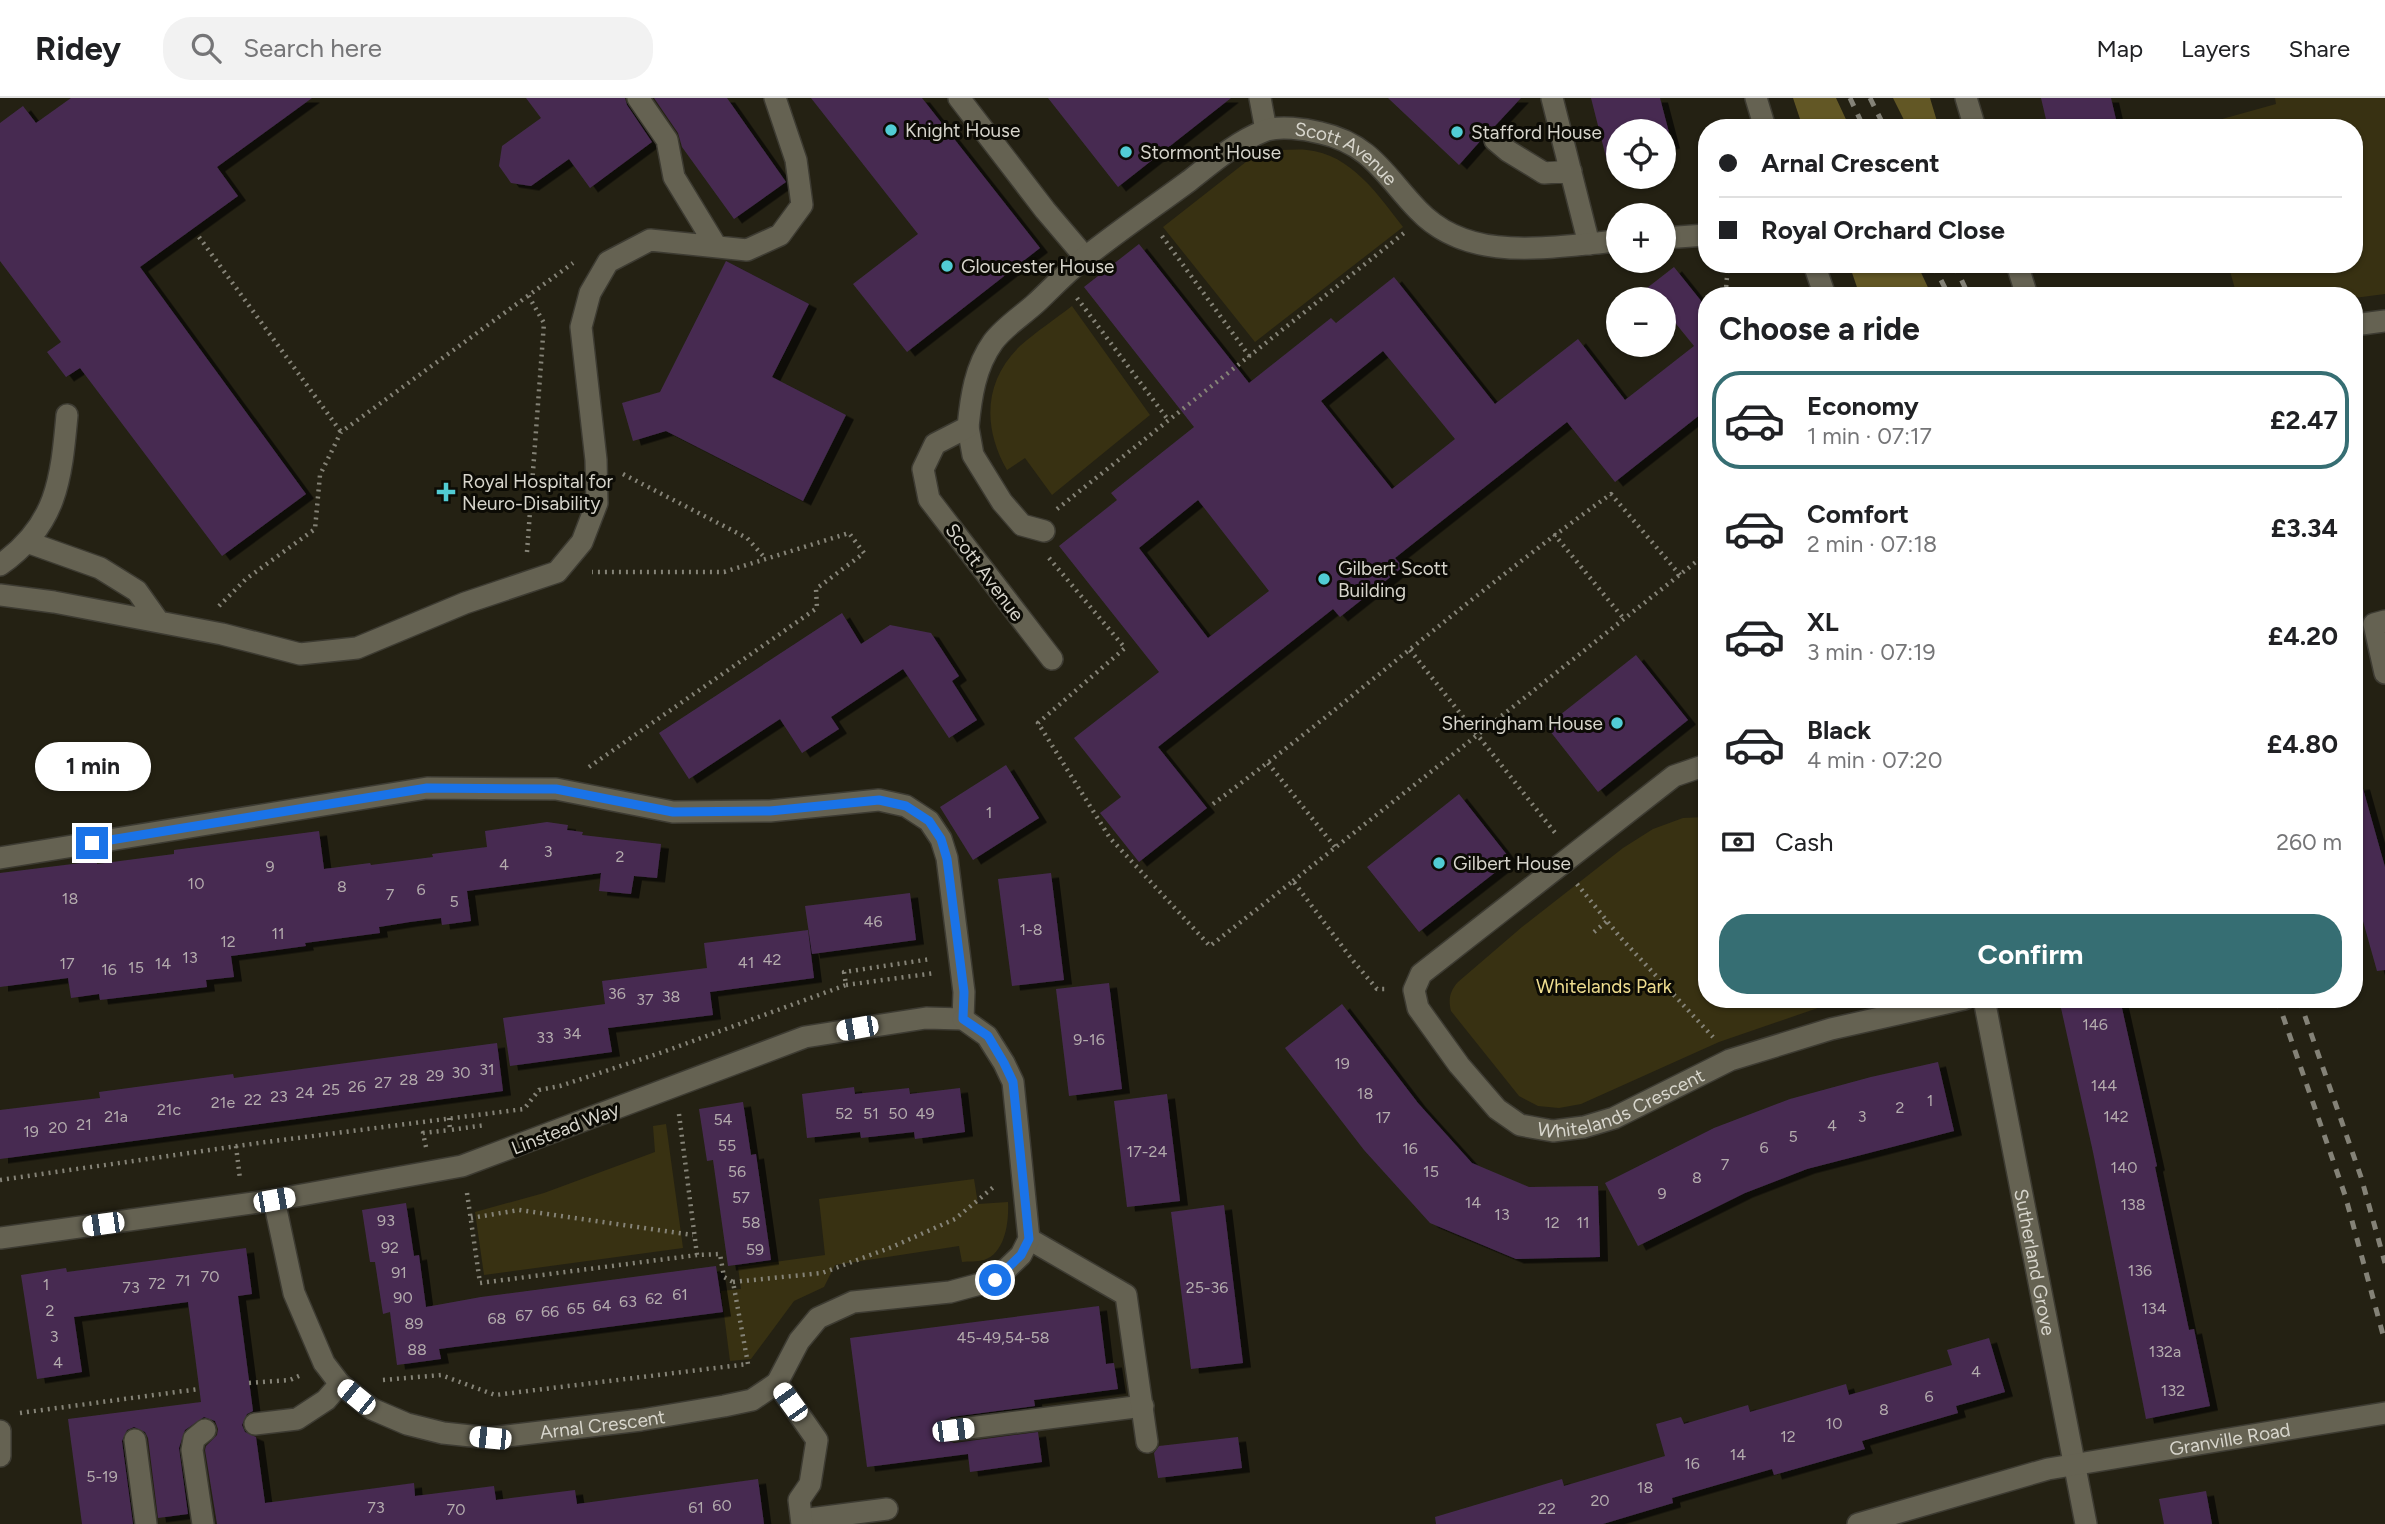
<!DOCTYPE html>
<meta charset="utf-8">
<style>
:root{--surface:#fff;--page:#f2f2f2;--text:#202124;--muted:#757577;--line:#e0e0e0;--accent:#366e73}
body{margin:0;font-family:Figtree,sans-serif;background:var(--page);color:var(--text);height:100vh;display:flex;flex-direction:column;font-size:26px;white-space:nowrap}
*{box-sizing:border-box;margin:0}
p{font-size:23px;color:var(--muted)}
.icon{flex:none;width:38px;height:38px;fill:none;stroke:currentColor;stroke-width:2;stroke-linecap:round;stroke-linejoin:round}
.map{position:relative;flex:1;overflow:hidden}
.drawer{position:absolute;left:1698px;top:189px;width:665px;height:721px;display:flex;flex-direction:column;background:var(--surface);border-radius:28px;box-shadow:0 2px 5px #0004}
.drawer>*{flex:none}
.guide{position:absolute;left:1698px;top:21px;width:665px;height:154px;border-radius:28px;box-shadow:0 2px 5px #0004;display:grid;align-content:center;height:154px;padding:0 21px;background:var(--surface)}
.controls{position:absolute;left:1606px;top:21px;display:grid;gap:14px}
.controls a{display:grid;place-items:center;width:70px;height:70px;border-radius:50%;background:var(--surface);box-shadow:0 2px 5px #0004;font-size:35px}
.end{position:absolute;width:32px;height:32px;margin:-16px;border:9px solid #1a73e8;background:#fff;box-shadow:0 0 0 4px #fff}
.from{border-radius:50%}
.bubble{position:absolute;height:49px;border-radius:24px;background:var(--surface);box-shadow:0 2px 5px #0004;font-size:23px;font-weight:700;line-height:49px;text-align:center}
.car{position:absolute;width:21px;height:42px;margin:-21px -10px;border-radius:9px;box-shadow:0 0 5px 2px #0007;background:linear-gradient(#fff 24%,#345 0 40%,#fff 0 76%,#345 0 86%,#fff 0)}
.guide b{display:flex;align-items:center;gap:24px;height:66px;font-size:26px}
.guide b+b{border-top:2px solid var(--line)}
.guide i{width:18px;height:18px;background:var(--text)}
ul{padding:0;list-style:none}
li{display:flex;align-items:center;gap:21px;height:98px;margin:0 14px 10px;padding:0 7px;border:4px solid transparent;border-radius:28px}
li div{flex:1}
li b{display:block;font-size:26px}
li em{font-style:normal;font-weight:700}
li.selected{border-color:var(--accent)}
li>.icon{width:63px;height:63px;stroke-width:1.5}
h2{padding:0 21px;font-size:32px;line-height:84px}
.pay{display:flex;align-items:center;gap:18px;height:77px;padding:0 21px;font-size:26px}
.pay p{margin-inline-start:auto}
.cta{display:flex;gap:14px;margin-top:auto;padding:14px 21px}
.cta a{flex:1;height:80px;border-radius:28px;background:var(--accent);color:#fff;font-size:28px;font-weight:700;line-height:80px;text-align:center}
header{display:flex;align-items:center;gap:42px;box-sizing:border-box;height:98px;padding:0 35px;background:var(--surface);border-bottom:2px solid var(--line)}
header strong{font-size:33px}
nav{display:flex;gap:38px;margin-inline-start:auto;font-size:24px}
.search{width:490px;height:63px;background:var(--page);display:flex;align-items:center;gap:18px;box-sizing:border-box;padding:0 24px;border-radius:28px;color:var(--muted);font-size:26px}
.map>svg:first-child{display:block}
</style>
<header>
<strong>Ridey</strong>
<div class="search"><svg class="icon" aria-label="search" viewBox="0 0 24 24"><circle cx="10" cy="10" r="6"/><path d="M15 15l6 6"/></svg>Search here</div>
<nav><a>Map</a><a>Layers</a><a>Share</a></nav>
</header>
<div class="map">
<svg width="2385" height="1426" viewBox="0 0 2385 1426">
<defs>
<filter id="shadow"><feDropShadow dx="8" dy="4.5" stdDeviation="0" flood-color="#0009"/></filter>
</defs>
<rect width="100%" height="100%" fill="#242113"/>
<path fill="#383112" d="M2275,0H2385V196L2354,200V198H2237L2228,166H2354V30H2190L2276,6Z
M1280,52C1289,52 1299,51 1307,52C1351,56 1379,98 1403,129L1255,244L1163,129L1251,60Z
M1072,208L1150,317L1052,397L1025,360L1007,372C983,330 983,284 1020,248C1036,234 1055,221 1072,208Z
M1706,719V901H1844L1719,944L1581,1006L1559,1010L1538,1008L1519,998L1451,913C1448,901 1450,893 1458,884L1522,829L1623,750L1653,731L1683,720Z
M666,1026L683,1150L484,1177L475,1114L544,1095L655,1054L653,1028Z
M974,1081L978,1106L1008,1104C1009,1122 1006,1155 984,1162C977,1164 969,1163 962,1164L959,1148L835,1167L824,1189L794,1203L751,1261L730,1263L721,1193L741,1191L738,1169L825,1157L819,1101Z"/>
<path fill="#625725" d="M1793,0H1836L1850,30H1803Z
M1893,0H1930L1939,30H1908Z
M1849,166H1917L1932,198H1860Z"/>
<path fill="#462c51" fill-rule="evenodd" filter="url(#shadow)" d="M71,0H312L217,69L238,98L140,169L306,396L222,458L80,270L66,279L47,254L61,244L0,163V25L23,8L36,25Z
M526,0H625L627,7L652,44L590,90L569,61L531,88L511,85L499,68L502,48L541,20Z
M654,0H727L786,84L734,121L682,49L678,35Z
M811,0H922L1040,150L907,254L853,186L918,136Z
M1048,0H1231L1118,89Z
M1388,0H1521L1494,29L1485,33L1482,41L1459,67Z
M1591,0H1660L1672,46L1664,48V33H1619V60L1607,63Z
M2041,0H2111L2118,30H2048Z
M1139,146L1249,285L1331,220L1336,225L1394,179L1495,306L1578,241L1625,302L1694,248L1664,211V201H1656L1647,190L1674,169L1706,209V312L1615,384L1567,324L1395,460L1403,469L1340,519L1333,511L1158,649L1207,710L1139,764L1100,715L1121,699L1074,640L1159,574L1059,448L1117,402L1111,395L1194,329L1084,189ZM1383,253L1455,341L1392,391L1321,303ZM1198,402L1269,493L1208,540L1139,450Z
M726,163L809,206L772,279L846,317L803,403L666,333L633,343L622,305L660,294Z
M842,515L861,546L890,527L931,535L959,578L952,583L977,622L949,640L903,571L831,619L839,631L802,655L780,621L689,681L659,635Z
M1636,557L1688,622L1598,694L1546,628Z
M1006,667L1039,720L973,762L940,709Z
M2362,687L2385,769V872L2377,873L2354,791V688Z
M1459,696L1511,762L1419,834L1367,769Z
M547,724L568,727L567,732L583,734L582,737L661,746L657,780L634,778L631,796L599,793L601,775L467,793L471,823L442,827L441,820L410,824L379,829L380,835L305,845L306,848L231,858L234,879L206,882L207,889L100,902L99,896L71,900L68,880L0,889V775L97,763V766L174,756V752L319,733L324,771L370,765L371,767L433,759L432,756L487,749L485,733Z
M1051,775L1064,882L1012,888L998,781Z
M910,795L916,842L812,856L805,808Z
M808,832L814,880L710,894L713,917L608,930L612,954L510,968L503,920L605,906L602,883L707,870L704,845Z
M1109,885L1122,991L1069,998L1056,891Z
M2059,901H2120L2157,1068L2155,1069L2189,1232L2194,1231L2210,1308L2146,1321L2093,1054Z
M1342,906L1418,1005L1472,1065L1529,1089L1598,1088L1600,1159L1516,1161L1430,1125L1364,1052L1285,950Z
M497,945L503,993L0,1061V1012L100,1000L99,994L233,976L234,980Z
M1938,964L1954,1033L1807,1071L1745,1095L1638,1148L1605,1085L1714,1030L1790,1001L1871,979Z
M854,989L855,996L909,990L910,996L960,990L965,1034L915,1041L914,1034L861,1040L860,1034L807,1040L802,996Z
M1167,996L1180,1103L1127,1109L1114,1003Z
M743,1004L751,1057L756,1056L771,1162L728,1168L713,1062L707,1063L699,1011Z
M406,1105L414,1158L419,1157L426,1209L481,1199L716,1168L723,1214L439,1251L441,1261L397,1267L390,1214L383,1216L375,1164H370L362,1112Z
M1224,1107L1243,1265L1191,1271L1171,1114Z
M246,1150L252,1196L238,1198L253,1313L247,1316L242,1327L245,1334L256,1339L265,1405L414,1385L415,1398L494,1388L496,1402L575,1392L577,1406L758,1381L764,1426H217L205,1352L206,1348L217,1337L218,1331L215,1323L204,1319L185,1332L179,1350L188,1416L158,1420L148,1340L145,1334L134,1329L127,1332L122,1343L133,1426H82L68,1321L201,1304L188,1204L74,1219L82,1274L37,1281L21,1177L66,1170L67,1174Z
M1099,1208L1106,1266L1114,1265L1118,1291L1034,1302L1035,1308L951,1319L945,1322L941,1328L943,1340L954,1345L1038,1334L1042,1364L970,1374L968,1356L867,1369L850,1240Z
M1989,1240L2005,1294L1956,1308L1958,1315L1862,1343L1865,1351L1774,1377L1772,1371L1672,1400L1673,1405L1603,1426H1436L1435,1419L1519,1394L1562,1381L1564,1388L1665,1358L1656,1326L1681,1319L1684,1326L1748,1307L1750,1314L1846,1286L1849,1297L1952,1267L1947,1252Z
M1238,1339L1242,1370L1158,1380L1154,1355L1159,1348Z
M2206,1393L2212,1426H2164L2159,1401Z"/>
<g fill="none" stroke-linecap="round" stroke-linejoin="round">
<g stroke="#3d3b32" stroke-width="24">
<path id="lane" d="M638,0L667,42L674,79L716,148
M1552,0L1589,146
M1495,42L1508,53L1544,75L1571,73
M968,329L973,357L1002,404L1022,427L1044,433
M27,444L100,470L137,493L159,524
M0,467C57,427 61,382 67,317
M0,497L54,504L222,536L300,556L357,550L465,505L557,474L582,444L597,405L596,362L581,229L590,195L608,164L650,142L747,152L780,137L802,107L796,62L775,0
M2385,523L2374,526L2385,575
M255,1326L297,1321L326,1302L340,1286
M953,1332L1143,1308
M135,1342L146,1426
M802,1422L887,1411
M203,1426L192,1352L194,1341L205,1332"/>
</g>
<g stroke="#3d3b32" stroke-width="24">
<g id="street">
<path d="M959,0L1045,112L1085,159"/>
<path d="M1260,0L1266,32"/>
<path d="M1756,0L1765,30"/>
<path d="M1966,0L1975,30"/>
<path d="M1664,140L1706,137"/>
<path d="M1814,166L1825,198"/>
<path d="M2017,166L2027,198"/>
<path d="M2354,227L2385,223"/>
<path id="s1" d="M1052,561L929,401L923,371L935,346L968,329C971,299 975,269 993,244C1004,229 1023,217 1036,205C1053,189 1069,172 1087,158C1120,132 1155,108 1189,83C1212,65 1236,44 1264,33C1279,27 1305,31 1321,35C1371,46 1386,79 1418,112C1470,167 1552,148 1619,143"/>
<path id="s2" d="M1706,667L1674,678L1421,876L1414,892L1418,910L1459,967L1497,1011L1520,1027L1553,1033L1584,1029L1614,1020L1730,962L1831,931L1964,901"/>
<path d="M0,760L427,690L556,691L673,714L770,713L879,702L906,708L929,723L941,741L947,760L964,894L963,921L926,920L805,939L462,1068L274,1102L0,1140"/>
<path id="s3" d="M1984,901L2086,1426"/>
<path id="s4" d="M274,1102L294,1195L324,1265L340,1286L372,1311L407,1326L443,1335L490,1340L641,1322L724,1308L752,1302L777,1285L817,1342L810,1386L799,1402L802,1426"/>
<path d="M1029,1141L1126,1197L1147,1344"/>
<path d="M777,1285L799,1243L818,1220L853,1204L950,1194L995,1182L1021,1157L1029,1141L1013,984L1004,965L987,938L963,921"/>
<path d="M0,1333V1358"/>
<path id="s5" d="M1858,1426L2048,1371L2385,1315"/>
</g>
</g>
<path stroke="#858377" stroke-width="4.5" stroke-dasharray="2 5" stroke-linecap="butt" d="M1162,138L1250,259
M199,139L341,334
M1728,166L1726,191L1732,198
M1077,200L1169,323
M623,376L747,440L766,461
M1057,411L1404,135
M1554,436L1624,521
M527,454L544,225L528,197
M1049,460L1125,550L1038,625L1110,740L1210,848L1293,783L1354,864L1377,891H1388
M219,508L246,481L315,431L320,377L341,334L573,165
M1410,552L1556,736
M1268,665L1335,749
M589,669L817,510L816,491L864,455L849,435L724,474H592
M1213,706C1348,606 1474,494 1611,396L1680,477
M1293,783L1706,456
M1577,786L1620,839L1713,939
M1594,834L1607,823
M846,887L935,875
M679,1016L697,1157L720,1156L724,1179L733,1184L748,1266
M449,1020L450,1032L486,1027
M236,1048L240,1081
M426,1049L423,1035L450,1032
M0,1082L266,1044L524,1011L539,992L560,988L663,954L846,887L844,874L931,861
M467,1095L480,1185L697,1157
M471,1120L519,1112L693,1137
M733,1184L822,1175L892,1149L955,1121L996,1087
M383,1282L441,1277L495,1297L748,1266
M249,1285L290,1282L301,1277
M20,1315L199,1291"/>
<use href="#lane" stroke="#656252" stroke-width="21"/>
<use href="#street" stroke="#656252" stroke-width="21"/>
<path stroke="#848277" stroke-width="5" stroke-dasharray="9 9" stroke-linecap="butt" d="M1850,0L1864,30
M1870,0L1885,30
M1933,166L1949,198
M1954,166L1969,198
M2277,901L2345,1097L2385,1244
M2299,901L2361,1079L2385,1165"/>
</g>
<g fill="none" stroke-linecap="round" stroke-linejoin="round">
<path stroke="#1a73e8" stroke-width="9" d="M92,745L427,690L556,691L673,714L770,713L879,702L906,708L929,723L941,741L947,761L964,894L963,921L988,938L1004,965L1013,984L1029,1141L1021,1157L995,1182"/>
</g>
<g fill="#51ccd4" stroke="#0c0b05" stroke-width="2.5">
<circle cx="891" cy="32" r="7"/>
<circle cx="1457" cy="34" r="7"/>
<circle cx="1126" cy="54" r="7"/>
<circle cx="947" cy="168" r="7"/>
<path d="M442.5 383.5h7v7h7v7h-7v7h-7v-7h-7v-7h7z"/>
<circle cx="1324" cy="481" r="7"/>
<circle cx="1617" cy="625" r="7"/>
<circle cx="1439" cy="765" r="7"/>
</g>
<g text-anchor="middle" stroke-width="6" stroke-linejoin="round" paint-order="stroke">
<g font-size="16" fill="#b3abad">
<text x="989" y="720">1</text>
<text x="548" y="759">3</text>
<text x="620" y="764">2</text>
<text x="504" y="772">4</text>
<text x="270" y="774">9</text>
<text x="196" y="791">10</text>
<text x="342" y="794">8</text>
<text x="421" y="797">6</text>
<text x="390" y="802">7</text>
<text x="70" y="806">18</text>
<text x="454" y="809">5</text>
<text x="873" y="829">46</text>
<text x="1031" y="837">1-8</text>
<text x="278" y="841">11</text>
<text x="228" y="849">12</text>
<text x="190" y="865">13</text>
<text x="772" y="867">42</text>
<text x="746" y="870">41</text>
<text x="67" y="871">17</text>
<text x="163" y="871">14</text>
<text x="136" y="875">15</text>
<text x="109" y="877">16</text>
<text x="617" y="901">36</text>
<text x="671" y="904">38</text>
<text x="645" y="907">37</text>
<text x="2095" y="932">146</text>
<text x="572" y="941">34</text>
<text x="545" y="945">33</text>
<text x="1089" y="947">9-16</text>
<text x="1342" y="971">19</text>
<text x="487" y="977">31</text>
<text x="461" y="980">30</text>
<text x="435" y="983">29</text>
<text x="409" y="987">28</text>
<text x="383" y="990">27</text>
<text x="2104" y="993">144</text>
<text x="357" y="994">26</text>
<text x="331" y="997">25</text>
<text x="305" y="1000">24</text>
<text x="1365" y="1001">18</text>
<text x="279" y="1004">23</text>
<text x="253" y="1007">22</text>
<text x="1930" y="1008">1</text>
<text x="223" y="1010">21e</text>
<text x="1900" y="1015">2</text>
<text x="169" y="1017">21c</text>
<text x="844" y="1021">52</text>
<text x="871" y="1021">51</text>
<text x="898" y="1021">50</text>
<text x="925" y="1021">49</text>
<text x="116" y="1024">21a</text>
<text x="1862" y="1024">3</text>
<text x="2116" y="1024">142</text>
<text x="1383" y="1025">17</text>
<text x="723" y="1027">54</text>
<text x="84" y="1032">21</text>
<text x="1832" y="1033">4</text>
<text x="58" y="1035">20</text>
<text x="31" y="1039">19</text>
<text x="1793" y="1044">5</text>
<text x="727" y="1053">55</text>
<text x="1764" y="1055">6</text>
<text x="1410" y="1056">16</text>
<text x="1147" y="1059">17-24</text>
<text x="1725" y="1072">7</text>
<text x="2124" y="1075">140</text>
<text x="737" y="1079">56</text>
<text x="1431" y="1079">15</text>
<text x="1697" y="1085">8</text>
<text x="1662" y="1101">9</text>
<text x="741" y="1105">57</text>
<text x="1473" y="1110">14</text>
<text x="2133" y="1112">138</text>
<text x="1502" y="1122">13</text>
<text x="386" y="1128">93</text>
<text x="751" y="1130">58</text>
<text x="1552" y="1130">12</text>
<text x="1583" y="1130">11</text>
<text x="390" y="1155">92</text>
<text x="755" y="1157">59</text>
<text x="2140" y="1178">136</text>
<text x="399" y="1180">91</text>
<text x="210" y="1184">70</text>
<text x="183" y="1188">71</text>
<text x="157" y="1191">72</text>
<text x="46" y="1192">1</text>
<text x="131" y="1195">73</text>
<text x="1207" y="1195">25-36</text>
<text x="680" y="1202">61</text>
<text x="403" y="1205">90</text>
<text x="654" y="1206">62</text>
<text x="628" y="1209">63</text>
<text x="602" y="1213">64</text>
<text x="576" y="1216">65</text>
<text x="2154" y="1216">134</text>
<text x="50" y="1218">2</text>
<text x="550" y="1219">66</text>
<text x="524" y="1223">67</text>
<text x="497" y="1226">68</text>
<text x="414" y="1231">89</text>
<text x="54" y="1244">3</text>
<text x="1003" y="1245">45-49,54-58</text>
<text x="417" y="1257">88</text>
<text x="2165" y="1259">132a</text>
<text x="58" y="1270">4</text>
<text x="1976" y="1279">4</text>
<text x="2173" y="1298">132</text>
<text x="1929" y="1304">6</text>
<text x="1884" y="1317">8</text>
<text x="1834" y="1331">10</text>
<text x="1788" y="1344">12</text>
<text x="1738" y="1362">14</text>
<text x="1692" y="1371">16</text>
<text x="102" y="1384">5-19</text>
<text x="1645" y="1395">18</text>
<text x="1600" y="1408">20</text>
<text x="722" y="1413">60</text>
<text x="376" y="1415">73</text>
<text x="696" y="1415">61</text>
<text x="1547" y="1416">22</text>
<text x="456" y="1417">70</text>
</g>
<g font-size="19" fill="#d7d5cc" stroke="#0c0b05" text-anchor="start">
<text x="905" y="39">Knight House</text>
<text x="1471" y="41">Stafford House</text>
<text x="1140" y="61">Stormont House</text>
<text x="961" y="175">Gloucester House</text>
<text x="462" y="390">Royal Hospital for<tspan x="462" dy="22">Neuro-Disability</tspan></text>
<text x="1338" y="477">Gilbert Scott<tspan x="1338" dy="22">Building</tspan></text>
<text x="1603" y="632" text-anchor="end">Sheringham House</text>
<text x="1453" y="772">Gilbert House</text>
</g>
<g font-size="19" fill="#d7d5cc" stroke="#0c0b05">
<text dy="7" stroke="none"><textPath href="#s1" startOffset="821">Scott Avenue</textPath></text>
<text transform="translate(985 474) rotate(53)" y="7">Scott Avenue</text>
<text dy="7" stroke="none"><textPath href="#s2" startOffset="654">Whitelands Crescent</textPath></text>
<text transform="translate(565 1030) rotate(-21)" y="7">Linstead Way</text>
<text dy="7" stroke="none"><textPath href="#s3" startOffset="268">Sutherland Grove</textPath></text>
<text dy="7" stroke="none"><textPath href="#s4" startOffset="474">Arnal Crescent</textPath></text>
<text dy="7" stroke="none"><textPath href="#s5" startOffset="382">Granville Road</textPath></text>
</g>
<g font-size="19" fill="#f0de90" stroke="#0c0b05">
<text x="1604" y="895">Whitelands Park</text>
</g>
</g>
</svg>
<div class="controls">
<a><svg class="icon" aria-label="locate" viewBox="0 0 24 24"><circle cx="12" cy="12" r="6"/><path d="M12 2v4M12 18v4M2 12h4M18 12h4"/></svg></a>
<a>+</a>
<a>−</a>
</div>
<i class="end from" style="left:995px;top:1182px"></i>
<i class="end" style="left:92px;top:745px"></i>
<div class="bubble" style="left:35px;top:644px;width:116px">1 min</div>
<i class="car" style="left:857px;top:930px;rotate:260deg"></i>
<i class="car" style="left:274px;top:1102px;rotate:80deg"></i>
<i class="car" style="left:103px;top:1126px;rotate:262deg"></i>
<i class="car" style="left:356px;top:1299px;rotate:309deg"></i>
<i class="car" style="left:790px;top:1304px;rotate:324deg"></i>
<i class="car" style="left:953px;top:1332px;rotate:83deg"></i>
<i class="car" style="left:490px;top:1340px;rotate:276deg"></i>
<div class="guide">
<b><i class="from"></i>Arnal Crescent</b>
<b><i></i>Royal Orchard Close</b>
</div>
<section class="drawer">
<h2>Choose a ride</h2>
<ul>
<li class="selected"><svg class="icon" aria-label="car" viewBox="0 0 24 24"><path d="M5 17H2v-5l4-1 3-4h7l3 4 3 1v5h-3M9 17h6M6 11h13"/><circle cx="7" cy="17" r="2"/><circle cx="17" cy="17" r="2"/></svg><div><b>Economy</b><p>1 min · 07:17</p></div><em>£2.47</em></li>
<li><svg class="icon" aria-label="car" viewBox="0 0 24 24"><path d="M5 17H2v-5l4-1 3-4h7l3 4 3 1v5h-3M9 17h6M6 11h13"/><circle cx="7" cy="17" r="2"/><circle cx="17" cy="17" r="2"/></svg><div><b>Comfort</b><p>2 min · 07:18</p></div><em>£3.34</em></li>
<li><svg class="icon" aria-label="car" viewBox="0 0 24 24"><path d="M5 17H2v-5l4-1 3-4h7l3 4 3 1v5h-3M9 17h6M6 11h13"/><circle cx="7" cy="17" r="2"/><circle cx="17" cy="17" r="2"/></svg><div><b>XL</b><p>3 min · 07:19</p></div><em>£4.20</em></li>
<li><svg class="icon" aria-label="car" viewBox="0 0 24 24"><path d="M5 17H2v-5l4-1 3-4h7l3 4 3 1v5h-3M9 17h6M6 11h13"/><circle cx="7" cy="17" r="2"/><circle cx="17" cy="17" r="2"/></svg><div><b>Black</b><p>4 min · 07:20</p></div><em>£4.80</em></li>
</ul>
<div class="pay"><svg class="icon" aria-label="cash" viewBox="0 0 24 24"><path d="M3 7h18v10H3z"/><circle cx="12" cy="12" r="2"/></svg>Cash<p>260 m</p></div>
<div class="cta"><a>Confirm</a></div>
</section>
</div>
